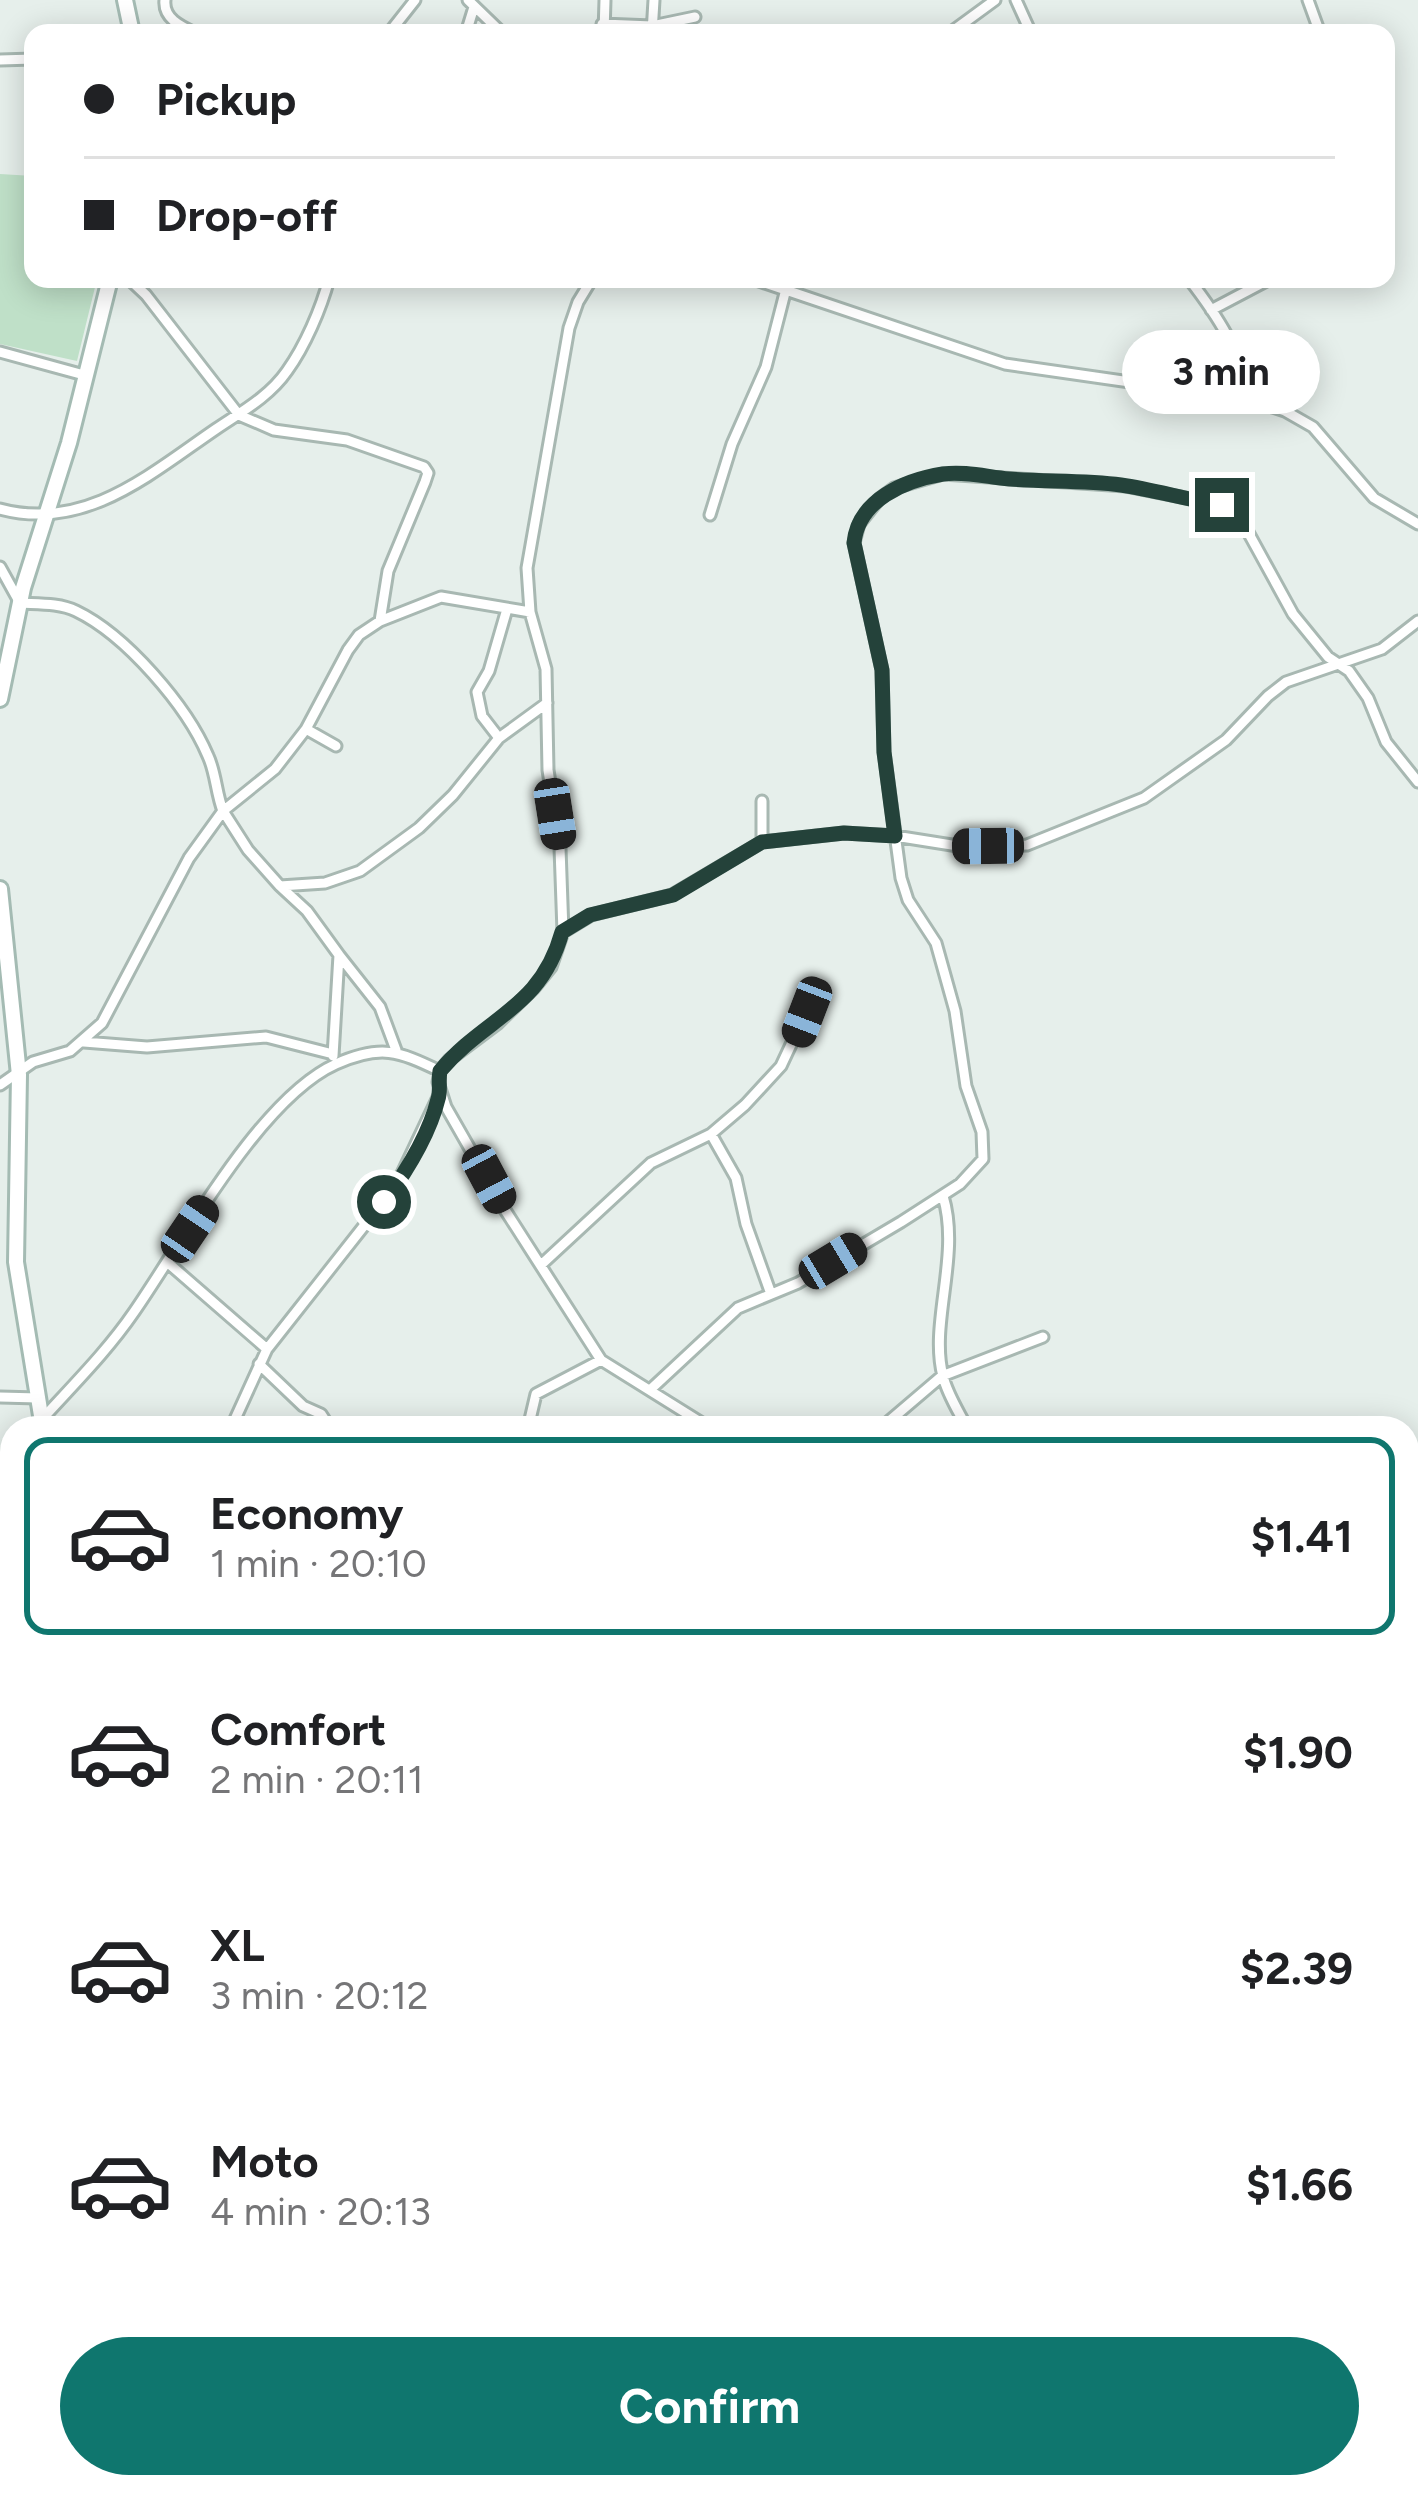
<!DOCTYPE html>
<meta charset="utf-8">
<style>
:root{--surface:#fff;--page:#f2f2f2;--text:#202124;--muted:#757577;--line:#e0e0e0;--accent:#0f766e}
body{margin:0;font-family:Figtree,sans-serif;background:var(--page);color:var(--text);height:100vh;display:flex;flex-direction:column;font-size:45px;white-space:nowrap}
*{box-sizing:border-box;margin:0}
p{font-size:39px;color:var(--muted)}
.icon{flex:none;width:66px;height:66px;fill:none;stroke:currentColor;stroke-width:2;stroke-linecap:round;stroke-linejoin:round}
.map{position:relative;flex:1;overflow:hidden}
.panel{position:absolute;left:0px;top:1416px;width:1419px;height:1083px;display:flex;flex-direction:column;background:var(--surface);border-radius:36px 36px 0 0;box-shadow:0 6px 30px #0003}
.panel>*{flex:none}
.banner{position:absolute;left:24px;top:24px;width:1371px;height:264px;border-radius:24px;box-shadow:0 6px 30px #0003;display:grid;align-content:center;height:264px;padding:0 60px;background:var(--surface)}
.end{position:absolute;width:54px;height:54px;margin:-27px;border:15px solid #24423a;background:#fff;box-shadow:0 0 0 6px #fff}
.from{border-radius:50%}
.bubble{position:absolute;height:84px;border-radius:42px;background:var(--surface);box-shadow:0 6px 30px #0003;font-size:39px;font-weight:700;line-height:84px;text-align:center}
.car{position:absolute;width:36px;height:72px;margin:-36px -18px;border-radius:15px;box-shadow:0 0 9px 3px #0007;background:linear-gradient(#222 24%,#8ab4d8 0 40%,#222 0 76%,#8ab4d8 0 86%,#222 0)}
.banner b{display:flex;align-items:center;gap:42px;height:114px;font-size:45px}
.banner b+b{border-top:3px solid var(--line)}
.banner i{width:30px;height:30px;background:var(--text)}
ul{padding:21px 0 0;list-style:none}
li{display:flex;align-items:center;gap:36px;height:198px;margin:0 24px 18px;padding:0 36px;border:6px solid transparent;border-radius:24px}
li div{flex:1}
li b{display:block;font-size:45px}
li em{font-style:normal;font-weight:700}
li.selected{border-color:var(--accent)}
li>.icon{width:108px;height:108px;stroke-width:1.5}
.primary-button{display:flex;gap:24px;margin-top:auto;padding:24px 60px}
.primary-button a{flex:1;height:138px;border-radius:72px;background:var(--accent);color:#fff;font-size:48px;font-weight:700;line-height:138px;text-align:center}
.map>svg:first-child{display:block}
</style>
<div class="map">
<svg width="1418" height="2497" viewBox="0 0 1418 2497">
<rect width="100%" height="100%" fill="#e6efeb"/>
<path fill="#bfe0c8" d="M0,174L33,176V279H97L77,361L0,344Z
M0,2396H12V2487H113L114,2497H0Z"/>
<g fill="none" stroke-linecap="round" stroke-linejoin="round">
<g stroke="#a8b8b2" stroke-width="15">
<path id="street" d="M165,0C163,18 180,26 195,33
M468,0L502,33
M1016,0L1031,33
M1308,0L1320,33
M602,24L652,26L695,17
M389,33L415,0
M466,33L474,7
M604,33L605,0
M652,33L654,0
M950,33L995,0
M0,60L33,59
M129,279L146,295L239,415L274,430L347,440L424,467L428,473L425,482L388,571L380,621
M592,279L578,302L569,328L527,568L530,612L546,669L548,770L560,848L563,932L551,967L534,988L497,1024L449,1060L440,1071L438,1082L446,1107L505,1210L601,1360L710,1428
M753,279L1005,364L1248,399L1285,411L1313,427L1374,498L1418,524
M1189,279C1216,314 1244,355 1248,399
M1211,310L1270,279
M0,352L84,375
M0,509C85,532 150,474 216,429C241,412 269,397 287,371C305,346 321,309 329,279
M710,515L732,444L766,367L786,289
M0,567L20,603C39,604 60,603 76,611C126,635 187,706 208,756C216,773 216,793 223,811L189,858L102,1023L70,1051L33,1062L0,1085
M530,612L441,597L380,621L359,635L348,650L306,729L275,769L223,811L248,850L280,886L325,883L360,871L419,828L453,795L499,738L547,703
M306,729L336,746
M499,738L482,716L477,692L489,671L507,609
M762,801V842
M280,886L307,911L339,955L333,1056
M563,932L591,915L672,895L762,842L844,833L895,836L958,846L1027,845L1144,798L1226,740L1268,696L1286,682L1382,649L1418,621
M339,955L380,1007L396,1050
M84,1042L147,1047L266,1037L333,1054
M711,1134L736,1178L746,1224L771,1294
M943,1196C961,1256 929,1323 943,1376C947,1394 959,1412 967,1428
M167,1262L267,1349
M542,1264L651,1163L711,1134L745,1105L781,1066L810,1004
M259,1364L303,1406L321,1414L330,1428
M651,1389L738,1308L798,1283L901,1222L960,1184L983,1159L982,1132L966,1086L955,1011L936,943L908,900L901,878L884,752L882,670L854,543L859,524L879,499L894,488L943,474L1125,486L1222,505L1237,512L1293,614L1328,657L1349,671L1368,698L1386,742L1418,782
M0,1397L38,1398
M44,1417C75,1383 108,1350 134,1312C182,1243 260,1098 336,1064C381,1044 398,1051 440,1071
M231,1428L267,1349L397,1184L440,1093
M528,1428L536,1394L601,1360
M881,1428L942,1376L1043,1337
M0,1585L12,1574
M0,1799L12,1792
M1407,1922L1410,1845
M1407,1954L1410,1993L1407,2013
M0,1973L12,1976
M12,2116V2137
M0,2220L12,2218
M1413,2465L1418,2477
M867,2497V2487
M1400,2497L1418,2486"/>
</g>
<g stroke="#a4bbb3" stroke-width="20">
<path id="secondary" d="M125,0L132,33
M0,699L23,588L69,443L110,279
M0,889L19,1075L16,1262L43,1428
M0,2399H12
M1407,2461L1418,2464
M145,2497V2487"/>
</g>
<use href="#street" stroke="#fff" stroke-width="9"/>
<use href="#secondary" stroke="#fff" stroke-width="14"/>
</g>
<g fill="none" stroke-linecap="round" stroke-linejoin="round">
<path stroke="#24423a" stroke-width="15" d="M384,1202C406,1172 429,1136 438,1099C441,1090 438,1081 440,1071C485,1017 541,1009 562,932L590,915L673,895L762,842L844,833L895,836L884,752L882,670L854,543C858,500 905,480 943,474C965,471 987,477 1009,479C1046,482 1084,480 1121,485C1155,490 1188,500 1222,505"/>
</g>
</svg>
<i class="end from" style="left:384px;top:1202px"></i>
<i class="end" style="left:1222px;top:505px"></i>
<div class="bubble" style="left:1122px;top:330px;width:198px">3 min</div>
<i class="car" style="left:555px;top:814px;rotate:171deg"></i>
<i class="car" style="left:988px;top:846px;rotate:269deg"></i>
<i class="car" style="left:807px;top:1012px;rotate:201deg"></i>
<i class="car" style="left:489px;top:1179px;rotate:152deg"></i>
<i class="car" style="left:190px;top:1229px;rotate:34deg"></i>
<i class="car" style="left:833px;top:1261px;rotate:59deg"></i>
<div class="banner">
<b><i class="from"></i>Pickup</b>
<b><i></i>Drop-off</b>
</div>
<section class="panel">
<ul>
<li class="selected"><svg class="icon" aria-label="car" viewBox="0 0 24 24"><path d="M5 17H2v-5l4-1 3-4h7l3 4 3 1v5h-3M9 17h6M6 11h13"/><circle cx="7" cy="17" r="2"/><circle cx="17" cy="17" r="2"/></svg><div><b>Economy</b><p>1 min · 20:10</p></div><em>$1.41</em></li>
<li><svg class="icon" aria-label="car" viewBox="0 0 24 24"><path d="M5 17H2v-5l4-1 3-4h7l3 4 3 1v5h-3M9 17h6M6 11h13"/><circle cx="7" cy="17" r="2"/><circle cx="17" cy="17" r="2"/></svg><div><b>Comfort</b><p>2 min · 20:11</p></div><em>$1.90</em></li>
<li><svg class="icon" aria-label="car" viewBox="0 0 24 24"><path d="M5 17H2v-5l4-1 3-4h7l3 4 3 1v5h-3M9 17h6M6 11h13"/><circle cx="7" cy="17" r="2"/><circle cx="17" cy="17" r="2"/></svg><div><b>XL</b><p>3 min · 20:12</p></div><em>$2.39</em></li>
<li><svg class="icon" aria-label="car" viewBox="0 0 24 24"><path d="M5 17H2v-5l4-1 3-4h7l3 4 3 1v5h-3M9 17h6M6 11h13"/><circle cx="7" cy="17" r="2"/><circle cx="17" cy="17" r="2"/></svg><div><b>Moto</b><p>4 min · 20:13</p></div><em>$1.66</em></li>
</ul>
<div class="primary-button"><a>Confirm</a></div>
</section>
</div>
